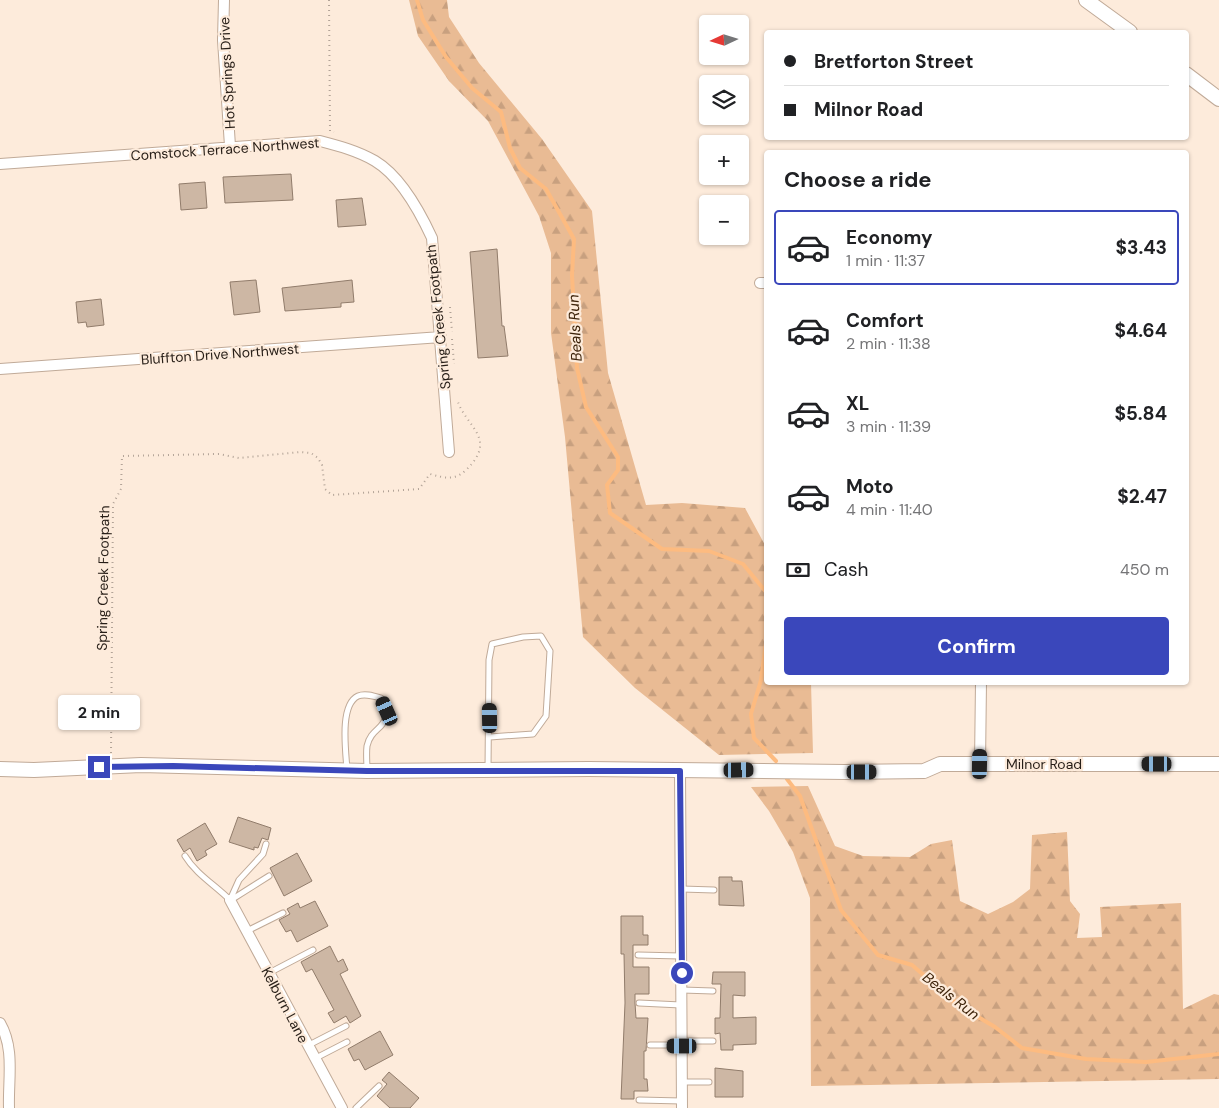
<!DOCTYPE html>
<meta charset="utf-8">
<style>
:root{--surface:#fff;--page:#f2f2f2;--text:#202124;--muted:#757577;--line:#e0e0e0;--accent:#3a47bb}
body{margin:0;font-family:"DM Sans",sans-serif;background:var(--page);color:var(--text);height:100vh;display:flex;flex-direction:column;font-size:19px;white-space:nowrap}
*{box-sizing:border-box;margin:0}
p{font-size:16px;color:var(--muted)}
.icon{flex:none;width:28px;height:28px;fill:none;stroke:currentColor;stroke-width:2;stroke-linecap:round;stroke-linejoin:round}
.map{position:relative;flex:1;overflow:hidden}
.panel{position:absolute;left:764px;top:150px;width:425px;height:535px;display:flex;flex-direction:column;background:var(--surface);border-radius:5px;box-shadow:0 1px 4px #0004}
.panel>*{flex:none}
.hud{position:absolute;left:764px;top:30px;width:425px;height:110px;border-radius:5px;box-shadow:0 1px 4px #0004;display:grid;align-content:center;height:110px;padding:0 20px;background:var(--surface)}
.needle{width:32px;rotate:266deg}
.tools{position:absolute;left:699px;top:15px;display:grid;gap:10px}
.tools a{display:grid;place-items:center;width:50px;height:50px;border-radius:5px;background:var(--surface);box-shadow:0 1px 4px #0004;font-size:25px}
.end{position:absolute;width:22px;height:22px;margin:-11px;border:6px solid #3a47bb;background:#fff;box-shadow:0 0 0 2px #fff}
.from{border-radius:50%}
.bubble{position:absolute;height:35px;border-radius:5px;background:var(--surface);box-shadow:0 1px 4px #0004;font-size:16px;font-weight:700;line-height:35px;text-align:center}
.car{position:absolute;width:15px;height:30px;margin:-15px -8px;border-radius:6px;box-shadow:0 0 4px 1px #0007;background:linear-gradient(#222 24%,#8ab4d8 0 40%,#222 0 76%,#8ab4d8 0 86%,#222 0)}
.hud b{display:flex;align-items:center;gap:18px;height:48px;font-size:19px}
.hud b+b{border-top:1px solid var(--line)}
.hud i{width:12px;height:12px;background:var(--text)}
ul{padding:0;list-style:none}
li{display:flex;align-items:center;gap:15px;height:75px;margin:0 10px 8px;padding:0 10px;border:2px solid transparent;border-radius:5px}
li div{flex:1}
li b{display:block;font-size:19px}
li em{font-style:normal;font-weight:700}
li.selected{border-color:var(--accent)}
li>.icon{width:45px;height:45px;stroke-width:1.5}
h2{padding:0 20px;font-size:22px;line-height:60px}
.pay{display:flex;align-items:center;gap:12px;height:55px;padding:0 20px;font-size:19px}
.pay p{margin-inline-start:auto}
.cta{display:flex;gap:10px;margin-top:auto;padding:10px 20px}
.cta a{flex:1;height:58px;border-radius:5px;background:var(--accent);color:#fff;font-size:20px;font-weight:700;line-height:58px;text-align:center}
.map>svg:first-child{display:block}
</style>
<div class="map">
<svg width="1219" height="1108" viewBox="0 0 1219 1108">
<defs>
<pattern id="forest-firs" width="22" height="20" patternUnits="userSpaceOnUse" patternTransform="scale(1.25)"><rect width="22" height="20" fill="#e9bb94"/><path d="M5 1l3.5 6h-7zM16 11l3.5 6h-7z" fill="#c8a07f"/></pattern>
</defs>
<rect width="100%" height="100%" fill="#fdebdb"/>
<path fill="url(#forest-firs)" d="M409,0H447L449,17L479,63L542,139L592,211L608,373L646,505L682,503L745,508L766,547V682L811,683L813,753L719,755L635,688L583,637L565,437L551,333V253L539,216L488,121L449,81L418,36Z
M808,786L835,846L863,856L910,857L931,844L952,840L960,901L988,914L1013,902L1030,889L1032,835L1067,832L1070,901L1080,914L1077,938L1102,937L1100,907L1181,903L1183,1009L1214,994L1219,995V1079L811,1086L810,898L793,852L769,811L751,787Z"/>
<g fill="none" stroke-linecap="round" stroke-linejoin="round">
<path stroke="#fdbb80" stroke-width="4" d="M417,0L423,20L446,57L472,88L501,112L510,148L520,168L546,189L574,239L572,275L577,368L586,407L618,457V470L607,485L610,513L662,549L709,551L743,564L766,592
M766,643L761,680L751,714L754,738L776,761
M787,779L800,796L841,910L878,955L912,965L958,1005L995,1027L1022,1048L1086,1059L1146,1062L1219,1054"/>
</g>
<path fill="#cdb7a4" stroke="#917c6b" d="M291,174L293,200L225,203L223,177Z
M205,182L207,208L181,210L179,184Z
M362,198L366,225L338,227L336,200Z
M497,249L502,326H504L508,356L478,358L470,252Z
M256,280L260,312L234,315L230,282Z
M352,280L354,302L341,303V307L285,311L282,288Z
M101,299L104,325L87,327L86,322L78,323L76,302Z
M238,817L271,828L268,840L262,838L258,848L254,847V850L229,842Z
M205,823L217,844L205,851L207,855L197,861L190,848L184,852L177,840Z
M297,853L312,881L284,896L270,868Z
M719,877H732V881H742L744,906L719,905Z
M315,901L328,926L297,942L291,930L286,932L279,920L290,914L287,909L298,903L300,908Z
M621,916H643V935H648V945H633V967H649V994H635V1003L636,1018H648L646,1051H644V1079H647L648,1091H634V1099H621L625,1003L624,954H621Z
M330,946L338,962L343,959L348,970L340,974L361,1016L350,1023L346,1016L334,1023L328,1013L334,1010L312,969L306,972L301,962Z
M713,972H745V996L733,995V1018L756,1017V1044L733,1045V1050H721L720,1033L715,1034V1018H720L721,984H712Z
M380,1031L393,1055L365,1070L359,1059L354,1061L348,1049Z
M715,1068L743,1071V1097H715Z
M389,1072L419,1098L410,1108H390L377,1096L387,1084L382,1080Z"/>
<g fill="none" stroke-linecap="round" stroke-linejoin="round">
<g stroke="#c0aa98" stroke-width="7">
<path id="service" d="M347,770C346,752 339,705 358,696C365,693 374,696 381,698C395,731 372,723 367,746C366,754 367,763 367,770
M488,770L489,660L492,644L523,637L541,636L550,651L546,716L533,734L490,737
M185,856C196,874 215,885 230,900
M682,889L714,890
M230,900L239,880L263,854L266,844
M231,900L269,876
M247,931L283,913
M638,955L681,956
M269,973L313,950
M682,990L713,991
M639,1003L681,1005
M682,1041H713
M650,1045H682
M307,1046L346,1026
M314,1059L347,1042
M682,1082H709
M639,1100L682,1101
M356,1108L379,1086"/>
</g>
<g stroke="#c0aa98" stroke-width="12">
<path id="minor" d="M224,0L223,40L230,146
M0,164L320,141C339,146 358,151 375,161C400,176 420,212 432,238L449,452
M760,283H766
M0,369L441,337
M980,764L981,682
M680,771L682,1108
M230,900L342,1108
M0,1023C15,1049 8,1079 9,1108"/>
</g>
<g stroke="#c0aa98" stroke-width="16">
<path id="secondary" d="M1086,0L1130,32
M1186,74L1219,99
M0,769L34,770L141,765L367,771L589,769L845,772L924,771L940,764H1219"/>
</g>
<path stroke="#b2a397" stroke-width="2" stroke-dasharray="1 4" stroke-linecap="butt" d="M329,0L330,131L334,132
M450,307L452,332
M452,339L454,364
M111,753L113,504L121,489L122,456L219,454L239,458L300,452L311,453L318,458L322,465L325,489L332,495L419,489L430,474C444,478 455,481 466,470C499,438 465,427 457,399"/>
<use href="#service" stroke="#fff" stroke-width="5"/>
<use href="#minor" stroke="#fff" stroke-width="10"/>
<use href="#secondary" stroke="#fff" stroke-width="14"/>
</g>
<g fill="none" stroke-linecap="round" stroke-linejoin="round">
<path stroke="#3a47bb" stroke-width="6" d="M99,767L173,766L367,771H680L682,973"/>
</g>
<g text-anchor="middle" stroke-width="4.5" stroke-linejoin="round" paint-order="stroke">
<g font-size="14" fill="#271e17" stroke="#fdebdb">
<text transform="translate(227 73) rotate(-93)" y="5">Hot Springs Drive</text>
<text transform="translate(225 149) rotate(-4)" y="5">Comstock Terrace Northwest</text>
<text transform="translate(438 317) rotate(-96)" y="5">Spring Creek Footpath</text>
<text transform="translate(220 354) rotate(-4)" y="5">Bluffton Drive Northwest</text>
<text transform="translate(103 578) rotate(-89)" y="5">Spring Creek Footpath</text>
<text x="1044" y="769">Milnor Road</text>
<text transform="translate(285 1005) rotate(62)" y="5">Kelburn Lane</text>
</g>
<g font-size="15" font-style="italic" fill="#3f250c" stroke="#fdebdb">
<text transform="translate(575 328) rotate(-93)" y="5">Beals Run</text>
<text transform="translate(951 996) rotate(38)" y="5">Beals Run</text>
</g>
</g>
</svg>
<div class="tools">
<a><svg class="needle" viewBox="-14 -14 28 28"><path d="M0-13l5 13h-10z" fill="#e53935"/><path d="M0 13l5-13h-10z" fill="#757577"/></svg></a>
<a><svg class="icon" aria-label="layers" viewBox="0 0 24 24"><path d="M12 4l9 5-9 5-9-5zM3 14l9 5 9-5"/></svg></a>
<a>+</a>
<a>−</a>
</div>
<i class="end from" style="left:682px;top:973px"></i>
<i class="end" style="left:99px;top:767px"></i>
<div class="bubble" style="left:58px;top:695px;width:82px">2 min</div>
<i class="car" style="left:387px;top:711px;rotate:336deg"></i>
<i class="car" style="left:490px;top:718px;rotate:359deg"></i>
<i class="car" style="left:980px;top:764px;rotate:1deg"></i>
<i class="car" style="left:1157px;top:764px;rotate:270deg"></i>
<i class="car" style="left:739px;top:770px;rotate:89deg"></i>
<i class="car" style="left:862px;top:772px;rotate:90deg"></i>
<i class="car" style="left:682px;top:1046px;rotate:270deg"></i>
<div class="hud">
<b><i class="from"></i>Bretforton Street</b>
<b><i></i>Milnor Road</b>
</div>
<section class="panel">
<h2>Choose a ride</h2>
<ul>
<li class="selected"><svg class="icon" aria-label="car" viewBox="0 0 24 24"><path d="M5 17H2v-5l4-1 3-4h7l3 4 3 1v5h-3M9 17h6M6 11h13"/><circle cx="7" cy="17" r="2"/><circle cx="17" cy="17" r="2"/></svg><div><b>Economy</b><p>1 min · 11:37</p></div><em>$3.43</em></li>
<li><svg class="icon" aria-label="car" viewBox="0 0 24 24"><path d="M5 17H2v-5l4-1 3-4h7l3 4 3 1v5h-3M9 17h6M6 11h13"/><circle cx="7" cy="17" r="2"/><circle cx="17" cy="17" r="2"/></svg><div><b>Comfort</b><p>2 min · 11:38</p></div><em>$4.64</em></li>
<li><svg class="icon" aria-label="car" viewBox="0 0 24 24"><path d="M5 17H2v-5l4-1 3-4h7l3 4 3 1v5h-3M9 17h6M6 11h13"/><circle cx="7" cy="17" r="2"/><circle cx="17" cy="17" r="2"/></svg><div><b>XL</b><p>3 min · 11:39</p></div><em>$5.84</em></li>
<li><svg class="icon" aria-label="car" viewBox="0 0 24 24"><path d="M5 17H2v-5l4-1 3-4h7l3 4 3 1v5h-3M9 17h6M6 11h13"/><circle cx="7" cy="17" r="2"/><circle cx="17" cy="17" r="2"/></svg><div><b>Moto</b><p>4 min · 11:40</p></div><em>$2.47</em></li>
</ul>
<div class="pay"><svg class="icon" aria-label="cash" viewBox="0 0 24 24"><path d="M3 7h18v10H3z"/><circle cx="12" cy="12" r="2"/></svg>Cash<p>450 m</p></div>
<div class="cta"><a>Confirm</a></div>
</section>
</div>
